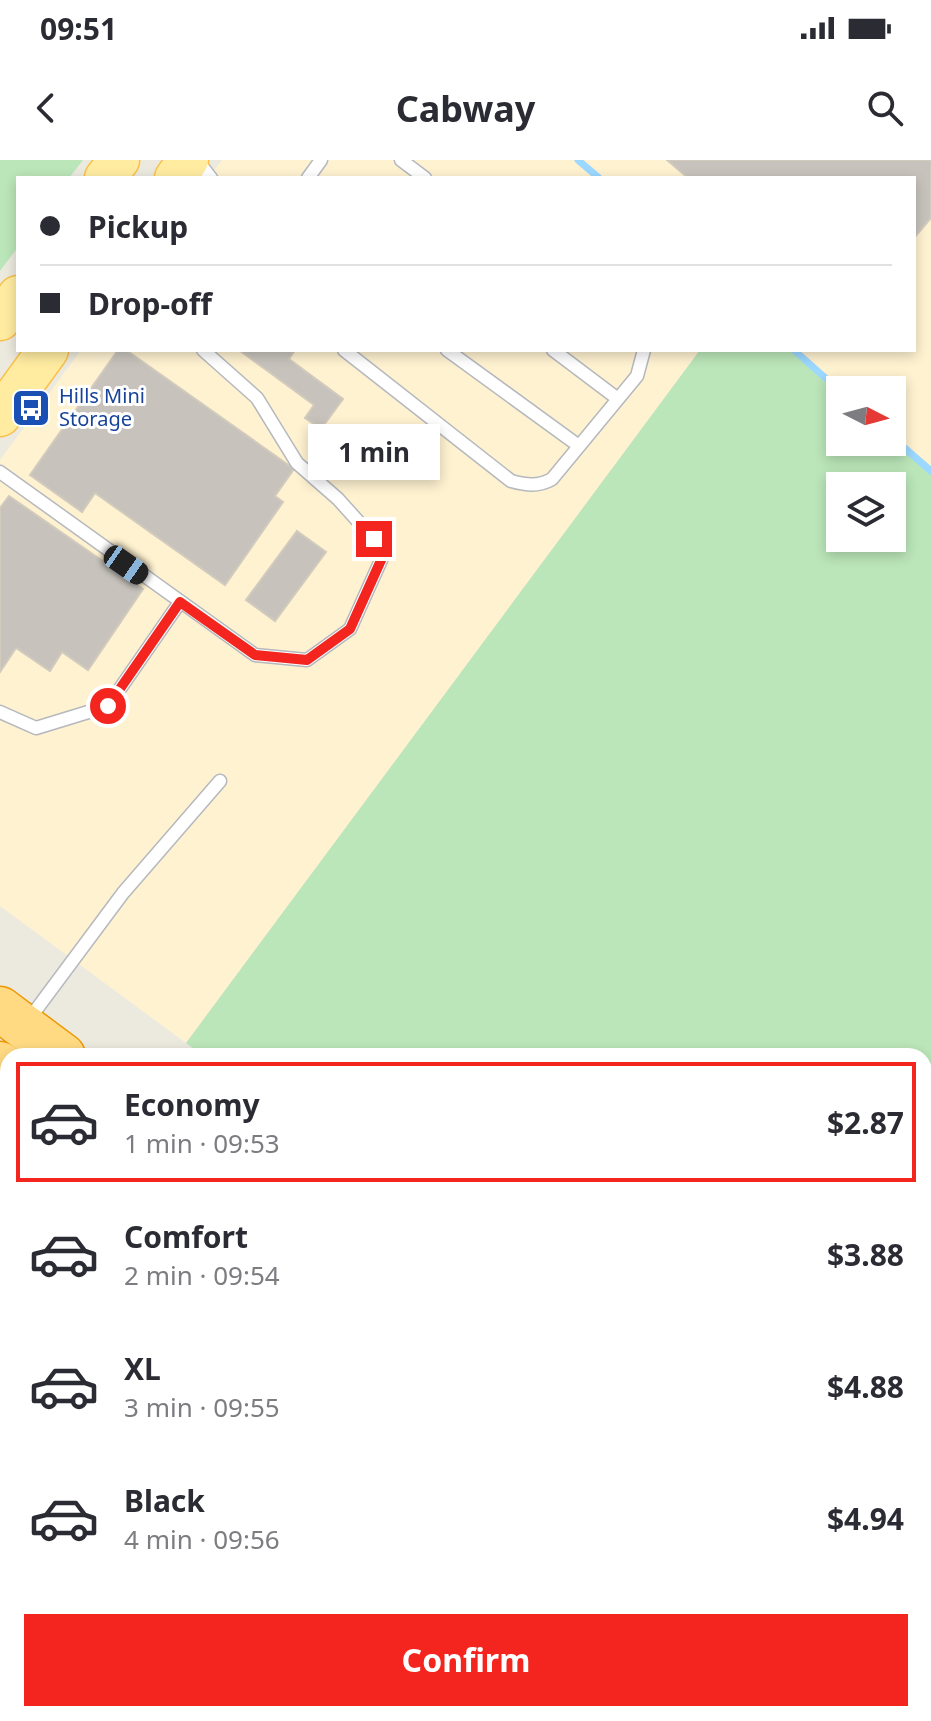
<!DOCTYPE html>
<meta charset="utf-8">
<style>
:root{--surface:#fff;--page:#f7f7f7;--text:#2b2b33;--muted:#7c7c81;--line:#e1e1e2;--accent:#f3251e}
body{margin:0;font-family:"Noto Sans",sans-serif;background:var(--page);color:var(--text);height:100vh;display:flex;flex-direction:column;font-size:30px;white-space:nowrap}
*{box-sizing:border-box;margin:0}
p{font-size:26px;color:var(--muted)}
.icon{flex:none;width:44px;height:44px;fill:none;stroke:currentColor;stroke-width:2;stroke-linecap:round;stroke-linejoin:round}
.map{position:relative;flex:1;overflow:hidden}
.drawer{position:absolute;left:0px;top:888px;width:932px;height:674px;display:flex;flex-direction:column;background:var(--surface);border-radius:24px 24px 0 0;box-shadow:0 4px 12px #0003}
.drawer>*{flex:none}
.top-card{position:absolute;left:16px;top:16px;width:900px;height:176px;border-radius:0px;box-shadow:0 4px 12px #0003;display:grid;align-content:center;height:176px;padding:0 24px;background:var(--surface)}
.needle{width:52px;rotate:96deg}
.buttons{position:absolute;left:826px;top:216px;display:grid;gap:16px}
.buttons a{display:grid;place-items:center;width:80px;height:80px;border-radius:0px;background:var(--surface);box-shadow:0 4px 12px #0003;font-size:40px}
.end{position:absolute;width:36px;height:36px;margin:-18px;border:10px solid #f3251e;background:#fff;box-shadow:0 0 0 4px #fff}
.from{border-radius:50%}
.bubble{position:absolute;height:56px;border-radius:0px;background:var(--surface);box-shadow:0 4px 12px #0003;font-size:26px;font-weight:700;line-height:56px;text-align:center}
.car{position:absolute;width:24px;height:48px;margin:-24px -12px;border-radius:10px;box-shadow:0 0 6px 2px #0007;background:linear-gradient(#222 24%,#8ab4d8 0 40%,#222 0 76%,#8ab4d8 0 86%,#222 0)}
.top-card b{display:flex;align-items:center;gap:28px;height:76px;font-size:30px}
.top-card b+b{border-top:2px solid var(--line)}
.top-card i{width:20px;height:20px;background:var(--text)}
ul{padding:14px 0 0;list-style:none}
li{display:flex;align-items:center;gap:24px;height:120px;margin:0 16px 12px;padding:0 8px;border:4px solid transparent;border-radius:0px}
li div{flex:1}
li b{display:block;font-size:30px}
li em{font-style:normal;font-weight:700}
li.selected{border-color:var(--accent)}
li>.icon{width:72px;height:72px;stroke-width:1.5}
.action{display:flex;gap:16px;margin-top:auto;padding:16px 24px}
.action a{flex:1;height:92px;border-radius:0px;background:var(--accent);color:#fff;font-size:32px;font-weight:700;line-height:92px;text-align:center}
.status{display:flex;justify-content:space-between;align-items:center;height:56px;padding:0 40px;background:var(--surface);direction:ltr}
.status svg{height:22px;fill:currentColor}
header{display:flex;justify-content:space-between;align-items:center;height:104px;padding:0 24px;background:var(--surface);font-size:36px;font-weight:700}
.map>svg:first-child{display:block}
</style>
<div class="status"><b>09:51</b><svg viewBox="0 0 49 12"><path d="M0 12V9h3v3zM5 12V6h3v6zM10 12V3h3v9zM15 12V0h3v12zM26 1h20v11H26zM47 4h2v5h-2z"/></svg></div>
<header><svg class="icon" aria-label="back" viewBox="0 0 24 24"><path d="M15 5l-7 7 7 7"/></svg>Cabway<svg class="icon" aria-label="search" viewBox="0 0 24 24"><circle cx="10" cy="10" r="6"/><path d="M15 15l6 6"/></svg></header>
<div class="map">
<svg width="931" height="1561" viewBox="0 0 931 1561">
<rect width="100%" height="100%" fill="#ece9df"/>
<path fill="#fff2d1" d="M222,0H931V311L892,277V230L840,231L793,190H914V18H208Z
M81,190H700L186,883L0,746V300Z"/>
<path fill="#bbe6b9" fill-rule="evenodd" d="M0,0H83L69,18H18V87L0,111Z
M700,190H793L840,231V282H892V277L931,311V1437L924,1432V896H203L186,883ZM840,326H892V378H840Z"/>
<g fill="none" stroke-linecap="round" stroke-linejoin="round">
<path stroke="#9cd8ff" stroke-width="7" d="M578,0L599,18
M794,190L840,231
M892,277L931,311"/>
</g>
<path fill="#c7c3bc" stroke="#d1cabd" stroke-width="2" d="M667,0H931V58L914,78V18H688Z
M118,190H126L294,309L275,336L283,342L225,425L95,333L82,352L30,315Z
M239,190H295L289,199L343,239L321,269L305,258L314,245Z
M9,336L143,429L88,510L62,492L50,511L16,488L0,512V348Z
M297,371L326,392L275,461L246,440Z"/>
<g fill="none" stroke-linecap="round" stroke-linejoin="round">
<g stroke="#b5b8bd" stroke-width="15">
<path id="lane" d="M197,0L211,18
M401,0L425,18
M308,18L321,0
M344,190L511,321C526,325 538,327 552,319L637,216L644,190
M447,190L579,286
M553,190L618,239
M0,312L255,495L307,500L350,469L382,398L374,379L338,339L297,303L257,238L203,190
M0,552L36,568L108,546L180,442
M27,862L123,733L220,621"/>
</g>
<g stroke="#fac14a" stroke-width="43">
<path id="primary" d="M105,18L119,0
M175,18L188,0
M0,160L18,136
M0,256L48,190"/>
</g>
<g stroke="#eb9700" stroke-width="47">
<path id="highway" d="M0,849L63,896
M0,904L8,910
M924,1519L931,1524
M854,1554L864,1561"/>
</g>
<path stroke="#92c89f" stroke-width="4" stroke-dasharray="8 4" stroke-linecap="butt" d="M0,1022L8,1028
M714,1554L723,1561"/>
<use href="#lane" stroke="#fff" stroke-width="12"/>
<use href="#primary" stroke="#ffeca1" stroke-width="40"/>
<use href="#highway" stroke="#ffda83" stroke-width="44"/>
</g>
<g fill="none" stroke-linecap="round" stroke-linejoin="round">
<path stroke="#f3251e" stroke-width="10" d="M108,546L180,442L255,495L307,500L350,469L382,398L374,379"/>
</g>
<defs>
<g id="bus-square" transform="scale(2)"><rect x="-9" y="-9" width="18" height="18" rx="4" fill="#1a4fb4" stroke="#fff"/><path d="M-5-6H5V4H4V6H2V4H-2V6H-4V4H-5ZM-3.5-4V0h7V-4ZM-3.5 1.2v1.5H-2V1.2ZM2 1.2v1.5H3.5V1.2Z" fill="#fff"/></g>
</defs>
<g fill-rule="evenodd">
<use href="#bus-square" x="31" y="248"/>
</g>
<g text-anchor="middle" stroke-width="6" stroke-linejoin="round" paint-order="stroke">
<g font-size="20" fill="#164399" stroke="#fff" text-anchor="start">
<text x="59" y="243">Hills Mini<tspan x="59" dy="23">Storage</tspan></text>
</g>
</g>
</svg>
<div class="buttons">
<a><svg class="needle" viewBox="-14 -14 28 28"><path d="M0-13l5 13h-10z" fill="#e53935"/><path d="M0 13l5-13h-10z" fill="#7c7c81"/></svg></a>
<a><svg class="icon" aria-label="layers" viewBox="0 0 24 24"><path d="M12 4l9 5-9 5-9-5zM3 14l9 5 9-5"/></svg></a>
</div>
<i class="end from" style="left:108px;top:546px"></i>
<i class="end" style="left:374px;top:379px"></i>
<div class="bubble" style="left:308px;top:264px;width:132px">1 min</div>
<i class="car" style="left:126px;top:405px;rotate:125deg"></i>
<div class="top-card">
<b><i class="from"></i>Pickup</b>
<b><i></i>Drop-off</b>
</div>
<section class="drawer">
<ul>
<li class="selected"><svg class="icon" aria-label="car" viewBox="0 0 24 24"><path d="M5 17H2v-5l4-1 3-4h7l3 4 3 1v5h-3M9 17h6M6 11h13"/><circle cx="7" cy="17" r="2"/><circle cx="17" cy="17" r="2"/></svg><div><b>Economy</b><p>1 min · 09:53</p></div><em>$2.87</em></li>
<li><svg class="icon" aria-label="car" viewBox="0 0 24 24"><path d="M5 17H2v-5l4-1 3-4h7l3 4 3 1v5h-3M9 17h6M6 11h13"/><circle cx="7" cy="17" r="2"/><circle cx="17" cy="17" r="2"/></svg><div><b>Comfort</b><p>2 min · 09:54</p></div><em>$3.88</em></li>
<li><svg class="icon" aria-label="car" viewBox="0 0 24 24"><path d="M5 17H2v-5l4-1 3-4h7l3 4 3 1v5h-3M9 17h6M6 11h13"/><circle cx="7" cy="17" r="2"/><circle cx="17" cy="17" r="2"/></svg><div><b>XL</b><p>3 min · 09:55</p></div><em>$4.88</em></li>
<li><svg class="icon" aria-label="car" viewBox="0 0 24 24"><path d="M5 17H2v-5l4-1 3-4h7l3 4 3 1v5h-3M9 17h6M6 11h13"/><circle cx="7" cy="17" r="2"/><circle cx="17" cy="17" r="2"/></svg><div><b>Black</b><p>4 min · 09:56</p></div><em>$4.94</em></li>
</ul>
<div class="action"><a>Confirm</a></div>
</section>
</div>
